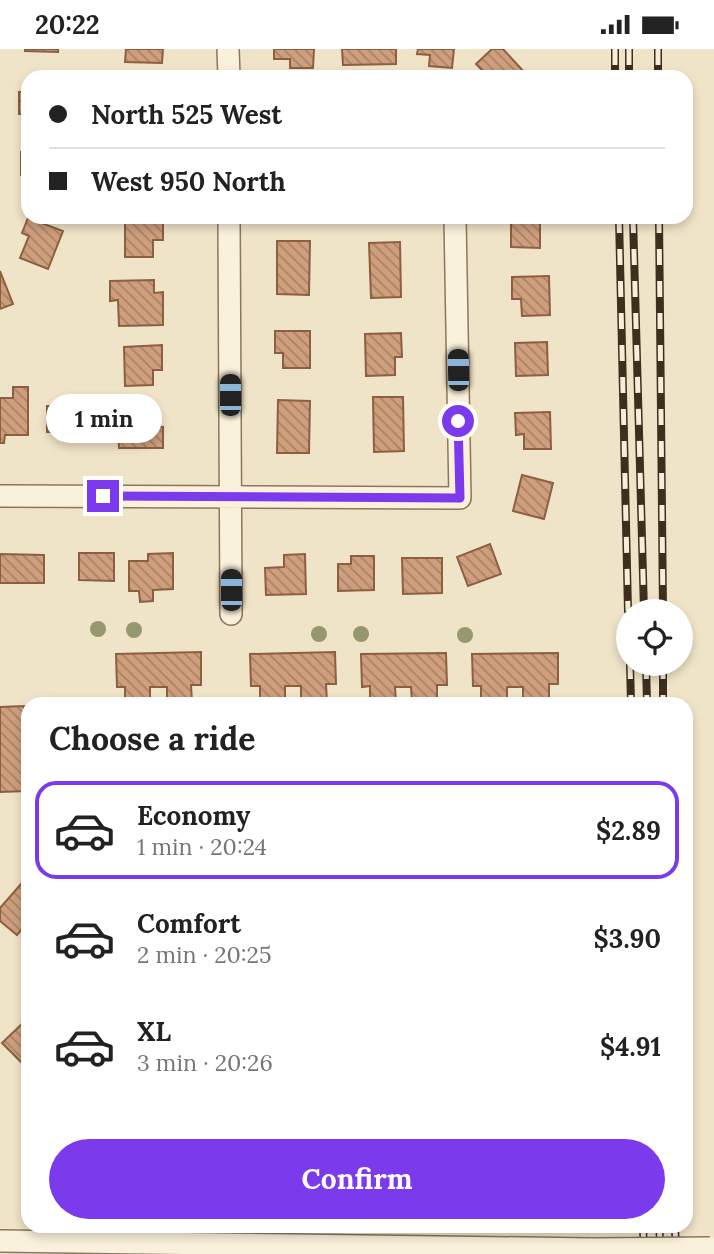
<!DOCTYPE html>
<meta charset="utf-8">
<style>
:root{--surface:#fff;--page:#f2f2f2;--text:#222;--muted:#767676;--line:#e0e0e0;--accent:#7c3aed}
body{margin:0;font-family:Lora,serif;background:var(--page);color:var(--text);height:100vh;display:flex;flex-direction:column;font-size:26px;white-space:nowrap}
*{box-sizing:border-box;margin:0}
p{font-size:23px;color:var(--muted)}
.icon{flex:none;width:38px;height:38px;fill:none;stroke:currentColor;stroke-width:2;stroke-linecap:round;stroke-linejoin:round}
.map{position:relative;flex:1;overflow:hidden}
.details{position:absolute;left:21px;top:648px;width:672px;height:536px;display:flex;flex-direction:column;background:var(--surface);border-radius:21px;box-shadow:0 4px 10px #0003}
.details>*{flex:none}
.guide{position:absolute;left:21px;top:21px;width:672px;height:154px;border-radius:21px;box-shadow:0 4px 10px #0003;display:grid;align-content:center;height:154px;padding:0 28px;background:var(--surface)}
.controls{position:absolute;left:616px;top:550px;display:grid;gap:14px}
.controls a{display:grid;place-items:center;width:77px;height:77px;border-radius:50%;background:var(--surface);box-shadow:0 4px 10px #0003;font-size:35px}
.end{position:absolute;width:32px;height:32px;margin:-16px;border:9px solid #7c3aed;background:#fff;box-shadow:0 0 0 4px #fff}
.from{border-radius:50%}
.bubble{position:absolute;height:49px;border-radius:24px;background:var(--surface);box-shadow:0 4px 10px #0003;font-size:23px;font-weight:800;line-height:49px;text-align:center}
.car{position:absolute;width:21px;height:42px;margin:-21px -10px;border-radius:9px;box-shadow:0 0 5px 2px #0007;background:linear-gradient(#222 24%,#8ab4d8 0 40%,#222 0 76%,#8ab4d8 0 86%,#222 0)}
.guide b{display:flex;align-items:center;gap:24px;height:66px;font-size:26px}
.guide b+b{border-top:2px solid var(--line)}
.guide i{width:18px;height:18px;background:var(--text)}
ul{padding:0;list-style:none}
li{display:flex;align-items:center;gap:21px;height:98px;margin:0 14px 10px;padding:0 14px;border:4px solid transparent;border-radius:21px}
li div{flex:1}
li b{display:block;font-size:26px}
li em{font-style:normal;font-weight:800}
li.current{border-color:var(--accent)}
li>.icon{width:63px;height:63px;stroke-width:1.5}
h2{padding:0 28px;font-size:32px;line-height:84px}
.action{display:flex;gap:14px;margin-top:auto;padding:14px 28px}
.action a{flex:1;height:80px;border-radius:42px;background:var(--accent);color:#fff;font-size:28px;font-weight:800;line-height:80px;text-align:center}
.status{display:flex;justify-content:space-between;align-items:center;height:49px;padding:0 35px;background:var(--surface);direction:ltr}
.status svg{height:19px;fill:currentColor}
.map>svg:first-child{display:block}
</style>
<div class="status"><b>20:22</b><svg viewBox="0 0 49 12"><path d="M0 12V9h3v3zM5 12V6h3v6zM10 12V3h3v9zM15 12V0h3v12zM26 1h20v11H26zM47 4h2v5h-2z"/></svg></div>
<div class="map">
<svg width="714" height="1205" viewBox="0 0 714 1205">
<defs>
<pattern id="building-back-hatch" width="6" height="6" patternUnits="userSpaceOnUse" patternTransform="scale(1.75)"><rect width="6" height="6" fill="#cf9f7d"/><path d="M-1 5l2 2M0 0l6 6M5-1l2 2" fill="none" stroke="#a98266"/></pattern>
</defs>
<rect width="100%" height="100%" fill="#f0e4c8"/>
<path fill="url(#building-back-hatch)" stroke="#8d5f41" stroke-width="2" d="M25,0H58V3L25,2Z
M126,0H163L162,14L125,13Z
M274,0H314L313,19H290V10H274Z
M342,0H396V15L343,16Z
M418,0H454L452,19L429,17L430,6L417,5Z
M492,0H503L525,24L520,28H485L487,26L476,15Z
M19,43H28V65H19Z
M21,103H28V126H21Z
M125,168H163V191H153V208H125Z
M277,168H310V173L277,174Z
M364,168H408V172L365,174Z
M511,168H533V172H540V199L511,198Z
M28,169L63,182L48,220L20,209L29,187L22,184Z
M277,192H310L309,246L277,245Z
M400,193L401,248L371,249L369,194Z
M0,222L13,255L0,260Z
M549,227L550,266L522,267L521,250H512V228Z
M154,231V244L163,243V276L119,277L118,251L110,252V232Z
M275,282H310V319H283V304H275Z
M401,284L402,308H395V326L366,327L365,285Z
M547,293L548,326L516,327L515,294Z
M162,296V321H153V336L125,337L124,298Z
M13,338H28V386H5L4,394H0V349H13Z
M373,348H403L404,402L374,403Z
M65,350H84V393L63,392V383H47V357H65Z
M278,351L310,352L309,404H277Z
M127,363H154L155,378H163V399H119L118,380H127Z
M550,363L551,400H524V385L516,386L515,364Z
M522,426L553,434L544,470L513,462Z
M490,495L501,525L468,537L457,508Z
M79,504H114V532L79,531Z
M173,504V540L153,541V552L140,553L139,542H129V512H148V505Z
M0,505L44,506V534H0Z
M305,505L306,545L266,546L265,519L284,518V506Z
M351,507H374V541L338,542V515H351Z
M402,509H442V544L403,545Z
M201,603V636H191L192,653H167V638H150V652L125,653V638H117L116,605Z
M335,603L336,635H326L327,653H301V637H285V652L260,653V637H251L250,605Z
M446,604L447,636H437V653H412L411,638H395L396,653L370,654V637L362,638L361,605Z
M558,604V635H549V653H523V638H507V653H481V637H473L472,605Z
M24,657L26,742L0,743V658Z
M28,827V886L22,880L17,886L0,872V859Z
M25,972L28,975V1020L2,994Z"/>
<g fill="none" stroke-linecap="round" stroke-linejoin="round">
<g stroke="#8d765c" stroke-width="24">
<path id="minor" d="M228,0L229,28
M229,168L231,565
M0,447L460,449L455,168
M0,1192L592,1200"/>
</g>
<use href="#minor" stroke="#faf1dc" stroke-width="21"/>
<g stroke="#3d2e20" stroke-width="8">
<path id="rail" d="M615,0V28
M629,0V28
M658,0V28
M619,168L628,562
M633,168L644,562
M659,168L663,562
M630,614L631,654
M646,614L647,654
M663,614V654
M643,1176L644,1205
M659,1176L661,1205
M675,1176L676,1205"/>
</g>
<use href="#rail" stroke="#f7eed8" stroke-width="5" stroke-dasharray="16" stroke-linecap="butt"/>
<g stroke="#8d765c" stroke-width="24" stroke-linecap="butt">
<path id="minor-bridge" d="M592,1200L710,1199"/>
</g>
<use href="#minor-bridge" stroke="#faf1dc" stroke-width="21"/>
</g>
<g fill="#96986f">
<circle cx="98" cy="580" r="8"/>
<circle cx="134" cy="581" r="8"/>
<circle cx="319" cy="585" r="8"/>
<circle cx="361" cy="585" r="8"/>
<circle cx="465" cy="586" r="8"/>
</g>
<g fill="none" stroke-linecap="round" stroke-linejoin="round">
<path stroke="#7c3aed" stroke-width="9" d="M103,447L460,449L458,372"/>
</g>
</svg>
<div class="controls">
<a><svg class="icon" aria-label="locate" viewBox="0 0 24 24"><circle cx="12" cy="12" r="6"/><path d="M12 2v4M12 18v4M2 12h4M18 12h4"/></svg></a>
</div>
<i class="end from" style="left:458px;top:372px"></i>
<i class="end" style="left:103px;top:447px"></i>
<div class="bubble" style="left:46px;top:345px;width:116px">1 min</div>
<i class="car" style="left:458px;top:321px;rotate:359deg"></i>
<i class="car" style="left:230px;top:346px;rotate:0deg"></i>
<i class="car" style="left:231px;top:541px;rotate:0deg"></i>
<div class="guide">
<b><i class="from"></i>North 525 West</b>
<b><i></i>West 950 North</b>
</div>
<section class="details">
<h2>Choose a ride</h2>
<ul>
<li class="current"><svg class="icon" aria-label="car" viewBox="0 0 24 24"><path d="M5 17H2v-5l4-1 3-4h7l3 4 3 1v5h-3M9 17h6M6 11h13"/><circle cx="7" cy="17" r="2"/><circle cx="17" cy="17" r="2"/></svg><div><b>Economy</b><p>1 min · 20:24</p></div><em>$2.89</em></li>
<li><svg class="icon" aria-label="car" viewBox="0 0 24 24"><path d="M5 17H2v-5l4-1 3-4h7l3 4 3 1v5h-3M9 17h6M6 11h13"/><circle cx="7" cy="17" r="2"/><circle cx="17" cy="17" r="2"/></svg><div><b>Comfort</b><p>2 min · 20:25</p></div><em>$3.90</em></li>
<li><svg class="icon" aria-label="car" viewBox="0 0 24 24"><path d="M5 17H2v-5l4-1 3-4h7l3 4 3 1v5h-3M9 17h6M6 11h13"/><circle cx="7" cy="17" r="2"/><circle cx="17" cy="17" r="2"/></svg><div><b>XL</b><p>3 min · 20:26</p></div><em>$4.91</em></li>
</ul>
<div class="action"><a>Confirm</a></div>
</section>
</div>
